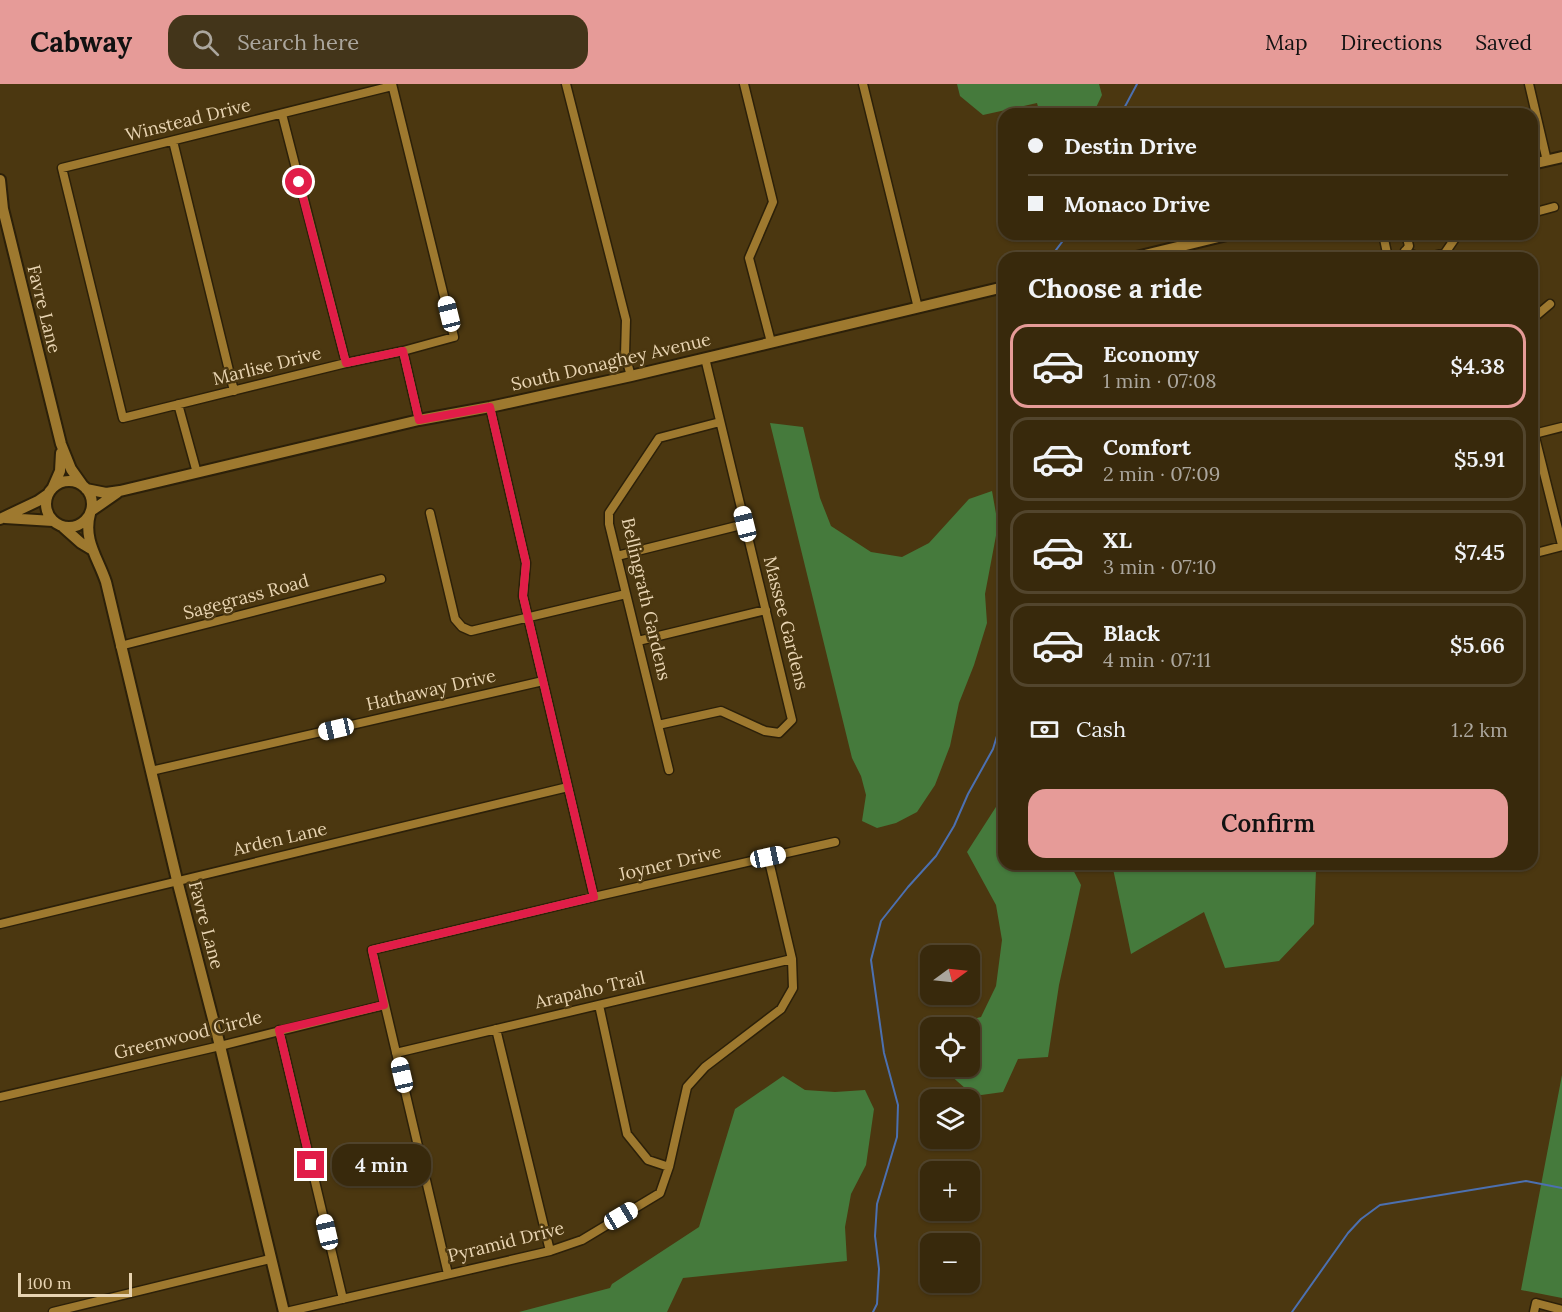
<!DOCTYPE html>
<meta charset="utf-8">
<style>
:root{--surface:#38290c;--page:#43351a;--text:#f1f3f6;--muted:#aba69d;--line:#52452d;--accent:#e69b98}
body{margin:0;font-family:Lora,serif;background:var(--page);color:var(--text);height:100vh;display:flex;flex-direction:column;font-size:22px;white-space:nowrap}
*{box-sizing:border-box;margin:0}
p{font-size:20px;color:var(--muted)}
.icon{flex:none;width:33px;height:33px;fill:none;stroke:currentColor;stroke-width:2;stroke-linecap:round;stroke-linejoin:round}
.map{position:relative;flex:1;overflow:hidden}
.sheet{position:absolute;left:998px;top:168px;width:540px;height:618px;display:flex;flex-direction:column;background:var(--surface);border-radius:18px;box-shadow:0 2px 4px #0004,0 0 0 2px var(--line)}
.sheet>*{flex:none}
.top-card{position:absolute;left:998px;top:24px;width:540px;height:132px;border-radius:18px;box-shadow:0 2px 4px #0004,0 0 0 2px var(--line);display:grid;align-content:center;height:132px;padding:0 30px;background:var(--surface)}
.needle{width:39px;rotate:75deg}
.controls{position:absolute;left:920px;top:861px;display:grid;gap:12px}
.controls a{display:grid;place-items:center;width:60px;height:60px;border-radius:12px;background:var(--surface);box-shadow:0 2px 4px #0004,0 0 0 2px var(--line);font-size:30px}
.scale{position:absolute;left:18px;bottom:15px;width:114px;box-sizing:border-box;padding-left:6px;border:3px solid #e8d4b2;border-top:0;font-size:16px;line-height:21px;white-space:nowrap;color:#e8d4b2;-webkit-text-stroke:4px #4b3710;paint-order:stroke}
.end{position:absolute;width:27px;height:27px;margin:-14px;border:8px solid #e11d48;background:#fff;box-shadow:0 0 0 3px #fff}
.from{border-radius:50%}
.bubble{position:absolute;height:42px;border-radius:18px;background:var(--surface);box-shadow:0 2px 4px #0004,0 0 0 2px var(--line);font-size:20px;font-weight:600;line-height:42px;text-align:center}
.car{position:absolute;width:18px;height:36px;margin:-18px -9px;border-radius:8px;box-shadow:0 0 4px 2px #0007;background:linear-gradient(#fff 24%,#345 0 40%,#fff 0 76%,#345 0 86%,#fff 0)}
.top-card b{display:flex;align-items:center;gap:21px;height:57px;font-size:22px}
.top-card b+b{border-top:2px solid var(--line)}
.top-card i{width:15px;height:15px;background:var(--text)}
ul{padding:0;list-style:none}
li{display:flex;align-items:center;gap:18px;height:84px;margin:0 12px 9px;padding:0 18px;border:3px solid var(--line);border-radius:18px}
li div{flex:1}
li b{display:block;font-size:22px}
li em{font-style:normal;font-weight:600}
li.current{border-color:var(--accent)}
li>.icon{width:54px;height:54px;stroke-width:1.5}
h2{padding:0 30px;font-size:27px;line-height:72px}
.pay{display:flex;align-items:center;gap:15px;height:66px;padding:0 30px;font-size:22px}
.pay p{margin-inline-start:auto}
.primary-button{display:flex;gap:12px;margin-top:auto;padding:12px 30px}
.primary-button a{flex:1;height:69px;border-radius:18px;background:var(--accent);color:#111;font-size:24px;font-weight:600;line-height:69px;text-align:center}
header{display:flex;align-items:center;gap:36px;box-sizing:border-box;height:84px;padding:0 30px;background:var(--accent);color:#111}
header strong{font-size:28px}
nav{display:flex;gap:33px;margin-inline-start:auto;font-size:21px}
.search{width:420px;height:54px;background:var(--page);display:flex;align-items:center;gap:15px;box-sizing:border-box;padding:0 21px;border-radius:18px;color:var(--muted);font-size:22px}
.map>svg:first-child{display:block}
</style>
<header>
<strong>Cabway</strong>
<div class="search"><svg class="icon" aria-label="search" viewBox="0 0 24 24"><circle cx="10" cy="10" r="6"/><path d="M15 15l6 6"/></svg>Search here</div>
<nav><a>Map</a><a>Directions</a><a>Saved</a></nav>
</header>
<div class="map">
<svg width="1562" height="1228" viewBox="0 0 1562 1228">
<rect width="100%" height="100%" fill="#4b3710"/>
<path fill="#457a3c" d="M957,0H1099L1102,11L1093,30H1040L1037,19L983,31L960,12Z
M770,339L803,343L820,414L831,442L871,468L902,473L929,459L969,415L992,407L998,441L985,510L987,539L974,581L959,619L950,662L935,701L917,728L896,739L877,744L862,737L866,711L861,692L852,674Z
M1003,712L1004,780H1070L1081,801L1059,901L1048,973L1018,975L1003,1008L974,1012L941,983L969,982V944L945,943L947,941L981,933L996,902L1002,856L996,821L967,768Z
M1112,780H1313L1316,786L1314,840L1279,877L1225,884L1204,828L1131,870Z
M1562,991V1214L1521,1206Z
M783,992L805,1006L835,1008L865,1006L874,1025L866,1081L851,1110L845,1143L847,1177L683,1194L667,1228H519L610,1204L612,1200L699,1143L735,1025Z"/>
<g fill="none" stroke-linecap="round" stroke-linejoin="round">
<path stroke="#4c70b0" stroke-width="2" d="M1121,30L1137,0
M1050,174L1068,150
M1004,275V295
M873,1228L877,1220L879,1185L875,1152L877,1120L897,1053L898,1021L884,969L871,876L881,837L908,803L936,772L954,742L968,710L993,665L1004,629
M1292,1228L1348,1149L1361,1135L1380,1121L1526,1097L1562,1104"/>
<g stroke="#2c2009" stroke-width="11">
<path id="minor" d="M392,0L454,253L403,267L346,279L123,334L62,84L392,2
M566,0L626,236L625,271L631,292
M744,0L773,118L749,174L771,258
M863,0L918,224
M1529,0L1547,77
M282,30L346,279
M173,57L234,307
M1532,129L1554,123
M1383,150L1388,174
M1405,167C1419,176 1431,173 1445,169L1458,150
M1401,174L1409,162L1406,150
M1532,233L1537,231L1550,220
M403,267L419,336
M178,320L197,389
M490,323L526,479L523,512L594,813
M1532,341L1562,461
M1534,350L1562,343
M430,429L455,535L462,543L471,547L626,510
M1532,470L1562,462
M617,472L745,440
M638,557L766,526
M120,562L381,495
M658,641L721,627L765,647L779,649L792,636L705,274
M669,686L609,440V429L659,354L720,338
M151,687L543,597
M0,840L568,703
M599,921L627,1050L648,1076L669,1083
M496,945L550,1167
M279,946L343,1215
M396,969L792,875
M0,1013L220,962L384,921
M448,1190L372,866L594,813L835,758
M53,1228L270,1175
M286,1228L550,1167L582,1156L660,1109L669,1083L687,1003L705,983L781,925L793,904L792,875L768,773
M1534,1228L1536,1219L1562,1226"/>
</g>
<g stroke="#2c2009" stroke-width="14">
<path id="tertiary" d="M1532,80L1562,73
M0,96L3,125L61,360L71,385L83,402
M1132,174L1231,150
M46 420a23 23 0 1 1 46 0a23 23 0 1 1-46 0Z
M53,403L60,387L61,369
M86,405L106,409L120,407L419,336L490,323L631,292L1004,203
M91,427L117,409
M90,430C83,456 98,474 106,498L177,796L220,962L284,1228
M5,434L53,437
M0,435L38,417L48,410
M63,443L81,459L91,465"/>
</g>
<use href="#minor" stroke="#9e792f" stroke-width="8"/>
<use href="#tertiary" stroke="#9e792f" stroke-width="10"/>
</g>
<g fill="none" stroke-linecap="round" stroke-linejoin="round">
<path stroke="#e11d48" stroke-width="8" d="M299,98L346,279L403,267L419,336L490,323L526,479L523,512L594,813L372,866L384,921L279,946L311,1081"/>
</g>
<g text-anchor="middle" stroke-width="5" stroke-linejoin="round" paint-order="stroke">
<g font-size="18" fill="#e8d4b2" stroke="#4b3710">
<text transform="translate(188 36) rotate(-14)" y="6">Winstead Drive</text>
<text transform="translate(44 225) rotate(76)" y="6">Favre Lane</text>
<text transform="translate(611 278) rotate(-13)" y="6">South Donaghey Avenue</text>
<text transform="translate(267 282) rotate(-14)" y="6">Marlise Drive</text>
<text transform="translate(246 513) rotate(-15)" y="6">Sagegrass Road</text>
<text transform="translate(646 515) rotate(77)" y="6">Bellingrath Gardens</text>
<text transform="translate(786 539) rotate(76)" y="6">Massee Gardens</text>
<text transform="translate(431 606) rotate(-13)" y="6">Hathaway Drive</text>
<text transform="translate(280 755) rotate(-13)" y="6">Arden Lane</text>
<text transform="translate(670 779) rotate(-13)" y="6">Joyner Drive</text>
<text transform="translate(206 841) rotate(75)" y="6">Favre Lane</text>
<text transform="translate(590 906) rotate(-13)" y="6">Arapaho Trail</text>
<text transform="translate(188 951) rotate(-14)" y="6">Greenwood Circle</text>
<text transform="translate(506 1158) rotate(-14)" y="6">Pyramid Drive</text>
</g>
</g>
</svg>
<div class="controls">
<a><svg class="needle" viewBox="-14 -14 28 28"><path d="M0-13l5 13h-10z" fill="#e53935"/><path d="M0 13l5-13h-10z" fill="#aba69d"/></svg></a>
<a><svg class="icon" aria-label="locate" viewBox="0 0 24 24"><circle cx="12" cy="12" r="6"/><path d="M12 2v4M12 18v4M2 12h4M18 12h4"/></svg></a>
<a><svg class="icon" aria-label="layers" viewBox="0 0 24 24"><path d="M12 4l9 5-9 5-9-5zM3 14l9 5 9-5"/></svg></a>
<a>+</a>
<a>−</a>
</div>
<div class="scale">100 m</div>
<i class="end from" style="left:299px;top:98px"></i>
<i class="end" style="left:311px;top:1081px"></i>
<div class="bubble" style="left:332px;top:1060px;width:99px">4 min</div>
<i class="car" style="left:449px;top:230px;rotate:346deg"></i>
<i class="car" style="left:745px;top:440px;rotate:346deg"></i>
<i class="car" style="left:336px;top:645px;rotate:257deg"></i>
<i class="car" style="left:768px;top:773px;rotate:78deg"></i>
<i class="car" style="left:402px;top:991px;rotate:347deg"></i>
<i class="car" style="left:621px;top:1132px;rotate:59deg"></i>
<i class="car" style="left:327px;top:1148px;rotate:347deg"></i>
<div class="top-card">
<b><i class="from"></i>Destin Drive</b>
<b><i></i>Monaco Drive</b>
</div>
<section class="sheet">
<h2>Choose a ride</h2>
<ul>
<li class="current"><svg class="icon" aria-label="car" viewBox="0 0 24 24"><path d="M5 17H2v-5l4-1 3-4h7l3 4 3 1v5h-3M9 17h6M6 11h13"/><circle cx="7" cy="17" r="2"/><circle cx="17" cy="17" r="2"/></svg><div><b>Economy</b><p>1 min · 07:08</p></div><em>$4.38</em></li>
<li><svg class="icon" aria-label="car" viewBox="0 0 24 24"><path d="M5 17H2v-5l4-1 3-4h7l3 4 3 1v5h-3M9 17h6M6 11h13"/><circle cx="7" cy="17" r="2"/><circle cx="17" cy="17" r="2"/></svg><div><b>Comfort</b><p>2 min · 07:09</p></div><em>$5.91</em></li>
<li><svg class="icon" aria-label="car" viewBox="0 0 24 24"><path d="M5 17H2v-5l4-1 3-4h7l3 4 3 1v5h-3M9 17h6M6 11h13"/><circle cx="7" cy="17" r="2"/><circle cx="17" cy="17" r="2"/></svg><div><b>XL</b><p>3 min · 07:10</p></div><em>$7.45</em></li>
<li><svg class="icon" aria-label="car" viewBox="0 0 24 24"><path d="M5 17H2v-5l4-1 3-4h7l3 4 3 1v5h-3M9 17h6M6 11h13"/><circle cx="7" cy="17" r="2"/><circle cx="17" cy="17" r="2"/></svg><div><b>Black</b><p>4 min · 07:11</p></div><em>$5.66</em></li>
</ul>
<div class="pay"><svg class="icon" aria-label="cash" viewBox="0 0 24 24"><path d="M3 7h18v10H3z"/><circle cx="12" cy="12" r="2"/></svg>Cash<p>1.2 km</p></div>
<div class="primary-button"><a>Confirm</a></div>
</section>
</div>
